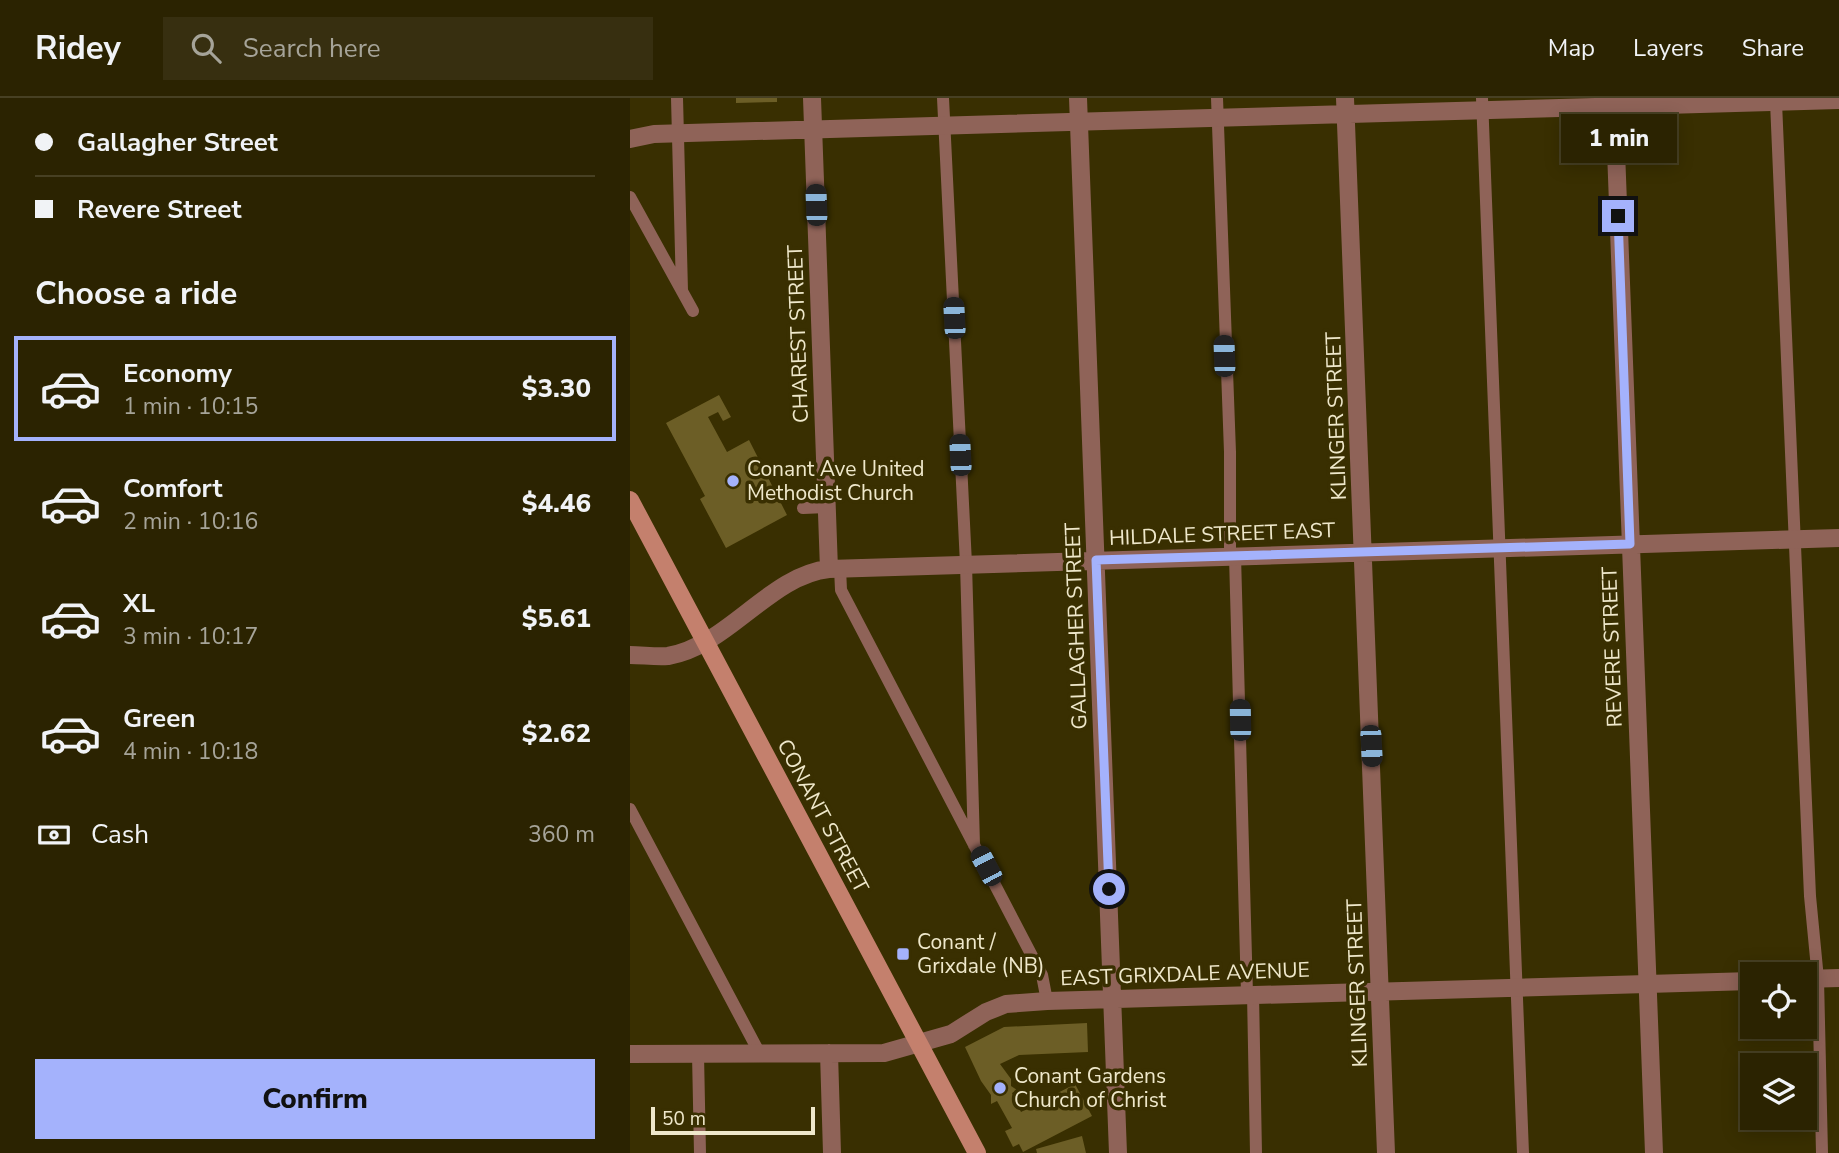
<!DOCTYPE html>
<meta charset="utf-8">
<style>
:root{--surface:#2b2301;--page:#372f10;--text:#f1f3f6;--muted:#a6a499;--line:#474023;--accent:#a4b2fc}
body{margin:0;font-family:"Nunito Sans",sans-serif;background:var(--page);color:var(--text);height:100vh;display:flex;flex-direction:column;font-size:26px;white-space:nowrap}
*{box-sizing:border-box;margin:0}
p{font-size:23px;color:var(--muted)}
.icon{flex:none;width:38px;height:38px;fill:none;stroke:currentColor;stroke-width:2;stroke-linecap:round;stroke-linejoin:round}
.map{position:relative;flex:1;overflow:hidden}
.panel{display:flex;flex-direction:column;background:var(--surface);width:630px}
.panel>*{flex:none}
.top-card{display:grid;align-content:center;height:154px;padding:0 35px;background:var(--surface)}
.controls{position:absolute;left:1110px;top:864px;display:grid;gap:14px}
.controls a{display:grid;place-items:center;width:77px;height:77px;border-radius:0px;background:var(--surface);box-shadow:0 4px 18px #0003,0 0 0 2px var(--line);font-size:35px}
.scale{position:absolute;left:21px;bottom:18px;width:164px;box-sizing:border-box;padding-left:7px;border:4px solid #efe8cb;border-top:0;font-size:19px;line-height:24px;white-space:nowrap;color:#efe8cb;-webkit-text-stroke:5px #392f01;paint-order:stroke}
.end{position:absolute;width:32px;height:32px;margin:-16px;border:9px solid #a4b2fc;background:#111;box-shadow:0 0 0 4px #111}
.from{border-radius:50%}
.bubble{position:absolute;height:49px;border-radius:0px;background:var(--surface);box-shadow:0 4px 18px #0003,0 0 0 2px var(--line);font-size:23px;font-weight:800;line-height:49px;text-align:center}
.car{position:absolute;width:21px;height:42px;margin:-21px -10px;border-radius:9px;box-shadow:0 0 5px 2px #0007;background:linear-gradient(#222 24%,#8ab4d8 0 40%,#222 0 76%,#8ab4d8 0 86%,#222 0)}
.top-card b{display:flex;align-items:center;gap:24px;height:66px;font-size:26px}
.top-card b+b{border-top:2px solid var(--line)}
.top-card i{width:18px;height:18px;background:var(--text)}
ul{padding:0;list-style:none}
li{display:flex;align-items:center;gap:21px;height:105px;margin:0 14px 10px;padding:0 21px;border:4px solid transparent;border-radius:0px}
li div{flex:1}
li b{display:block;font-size:26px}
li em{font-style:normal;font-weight:800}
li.selected{border-color:var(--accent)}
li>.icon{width:63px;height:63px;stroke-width:1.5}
h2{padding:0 35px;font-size:32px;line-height:84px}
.pay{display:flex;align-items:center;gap:18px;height:77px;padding:0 35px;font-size:26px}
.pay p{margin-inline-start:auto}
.button{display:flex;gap:14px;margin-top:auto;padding:14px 35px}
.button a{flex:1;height:80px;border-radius:0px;background:var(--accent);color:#111;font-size:28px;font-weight:800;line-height:80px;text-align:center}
header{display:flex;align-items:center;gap:42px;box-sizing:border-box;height:98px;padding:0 35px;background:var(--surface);border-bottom:2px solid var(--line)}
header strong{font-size:33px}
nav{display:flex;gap:38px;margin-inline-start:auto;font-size:24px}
.search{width:490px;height:63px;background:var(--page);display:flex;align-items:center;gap:18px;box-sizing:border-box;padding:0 24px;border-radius:0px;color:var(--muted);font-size:26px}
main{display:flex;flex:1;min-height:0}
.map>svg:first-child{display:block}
</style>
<header>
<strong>Ridey</strong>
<div class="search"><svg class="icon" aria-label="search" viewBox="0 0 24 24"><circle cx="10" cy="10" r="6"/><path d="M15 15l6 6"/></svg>Search here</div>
<nav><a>Map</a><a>Layers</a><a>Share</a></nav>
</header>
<main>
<section class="panel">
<div class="top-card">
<b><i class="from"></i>Gallagher Street</b>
<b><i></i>Revere Street</b>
</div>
<h2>Choose a ride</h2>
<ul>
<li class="selected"><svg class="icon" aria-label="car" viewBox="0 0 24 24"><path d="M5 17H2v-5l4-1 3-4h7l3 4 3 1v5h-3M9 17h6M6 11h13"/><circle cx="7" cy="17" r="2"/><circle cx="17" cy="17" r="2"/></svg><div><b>Economy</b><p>1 min · 10:15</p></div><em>$3.30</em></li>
<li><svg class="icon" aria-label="car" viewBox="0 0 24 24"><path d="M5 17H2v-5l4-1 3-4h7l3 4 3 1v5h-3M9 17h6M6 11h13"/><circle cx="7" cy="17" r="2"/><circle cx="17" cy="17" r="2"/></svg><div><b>Comfort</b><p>2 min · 10:16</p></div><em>$4.46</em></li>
<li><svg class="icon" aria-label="car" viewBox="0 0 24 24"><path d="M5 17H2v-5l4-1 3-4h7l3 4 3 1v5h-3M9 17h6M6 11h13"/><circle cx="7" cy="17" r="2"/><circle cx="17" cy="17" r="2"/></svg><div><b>XL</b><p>3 min · 10:17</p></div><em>$5.61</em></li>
<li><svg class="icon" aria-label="car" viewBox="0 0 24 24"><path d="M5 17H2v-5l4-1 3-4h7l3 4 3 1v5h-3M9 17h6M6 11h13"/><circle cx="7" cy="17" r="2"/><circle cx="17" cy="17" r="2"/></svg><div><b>Green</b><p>4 min · 10:18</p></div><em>$2.62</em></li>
</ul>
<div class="pay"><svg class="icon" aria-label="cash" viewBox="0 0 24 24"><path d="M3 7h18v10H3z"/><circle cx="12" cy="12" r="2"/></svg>Cash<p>360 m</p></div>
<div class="button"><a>Confirm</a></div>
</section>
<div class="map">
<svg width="1209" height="1055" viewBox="0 0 1209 1055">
<rect width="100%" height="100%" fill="#392f01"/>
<path fill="#6c5e26" d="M106,0H147V4L106,5Z
M89,297L101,319L93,323L88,314L78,319L97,354L119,342L157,417L96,450L70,401L75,398L36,325Z
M457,925L458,954L389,957L370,966L381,981V988L387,992L382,995L391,1014L445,986L462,1018L393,1054L389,1046L383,1049L375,1033L382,1030L367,1003L361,1006V997L351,983L335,949L374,929Z
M452,1038L456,1055H407L406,1051Z"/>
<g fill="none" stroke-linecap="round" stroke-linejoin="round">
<path stroke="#8f6358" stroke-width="12" d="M47,0L52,193
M313,0L336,466L344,747
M587,0L600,354V458
M852,0L893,1055
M1146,4L1180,798L1188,881L1192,1055
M0,99L63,213
M173,410L197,409
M605,458L617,896
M210,470L211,492L412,877L417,903
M0,711L130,956
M623,896L626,1055
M68,956L70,1055"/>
<path stroke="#8f6358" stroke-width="18" d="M182,0L199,471
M448,0L488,1055
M715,0L756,1055
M984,0L1024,1055
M0,41L24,36L1209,2
M0,557C12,557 26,559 38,558C98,548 140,477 199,471L1209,440
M1174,881L1209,880
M199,955L202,1055
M0,956L254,955L321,936L356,914L376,906L417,903L1122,883"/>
<path stroke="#c4806d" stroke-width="18" d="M0,402L347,1055"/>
</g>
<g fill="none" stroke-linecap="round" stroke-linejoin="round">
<path stroke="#a4b2fc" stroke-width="9" d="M479,791L466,462L1000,446L988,118"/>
</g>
<g fill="#a4b2fc" stroke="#392f01" stroke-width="2.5">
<circle cx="103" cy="383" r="7"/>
<rect x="266" y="849" width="14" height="14" rx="3.5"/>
<circle cx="370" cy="990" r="7"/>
</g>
<g text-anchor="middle" stroke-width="7" stroke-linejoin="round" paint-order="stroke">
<g font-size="21" fill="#efe8cb" stroke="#392f01">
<text transform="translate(168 236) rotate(-92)" y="7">CHAREST STREET</text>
<text transform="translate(706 318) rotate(-92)" y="7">KLINGER STREET</text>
<text transform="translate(592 436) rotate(-2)" y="7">HILDALE STREET EAST</text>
<text transform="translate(446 528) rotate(-92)" y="7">GALLAGHER STREET</text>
<text transform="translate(982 549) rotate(-92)" y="7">REVERE STREET</text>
<text transform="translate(193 718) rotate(62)" y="7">CONANT STREET</text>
<text transform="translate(555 876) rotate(-2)" y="7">EAST GRIXDALE AVENUE</text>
<text transform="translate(727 885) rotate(-92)" y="7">KLINGER STREET</text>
</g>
<g font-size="21" fill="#efe8cb" stroke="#392f01" text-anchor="start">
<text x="117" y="378">Conant Ave United<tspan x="117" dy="24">Methodist Church</tspan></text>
<text x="287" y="851">Conant /<tspan x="287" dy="24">Grixdale (NB)</tspan></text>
<text x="384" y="985">Conant Gardens<tspan x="384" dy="24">Church of Christ</tspan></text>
</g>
</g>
</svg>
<div class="controls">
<a><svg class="icon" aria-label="locate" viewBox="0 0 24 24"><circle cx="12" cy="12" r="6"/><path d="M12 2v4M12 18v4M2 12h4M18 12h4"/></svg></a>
<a><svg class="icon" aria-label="layers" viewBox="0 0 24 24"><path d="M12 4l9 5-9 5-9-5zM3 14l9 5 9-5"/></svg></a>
</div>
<div class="scale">50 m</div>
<i class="end from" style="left:479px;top:791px"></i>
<i class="end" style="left:988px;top:118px"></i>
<div class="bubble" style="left:931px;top:16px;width:116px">1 min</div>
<i class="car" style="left:186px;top:107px;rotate:358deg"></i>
<i class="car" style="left:324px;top:220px;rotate:357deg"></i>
<i class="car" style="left:594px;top:258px;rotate:358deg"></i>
<i class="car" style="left:330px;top:357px;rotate:357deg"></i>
<i class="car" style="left:610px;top:622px;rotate:359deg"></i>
<i class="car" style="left:741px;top:648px;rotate:177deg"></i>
<i class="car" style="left:356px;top:768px;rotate:332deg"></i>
</div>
</main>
